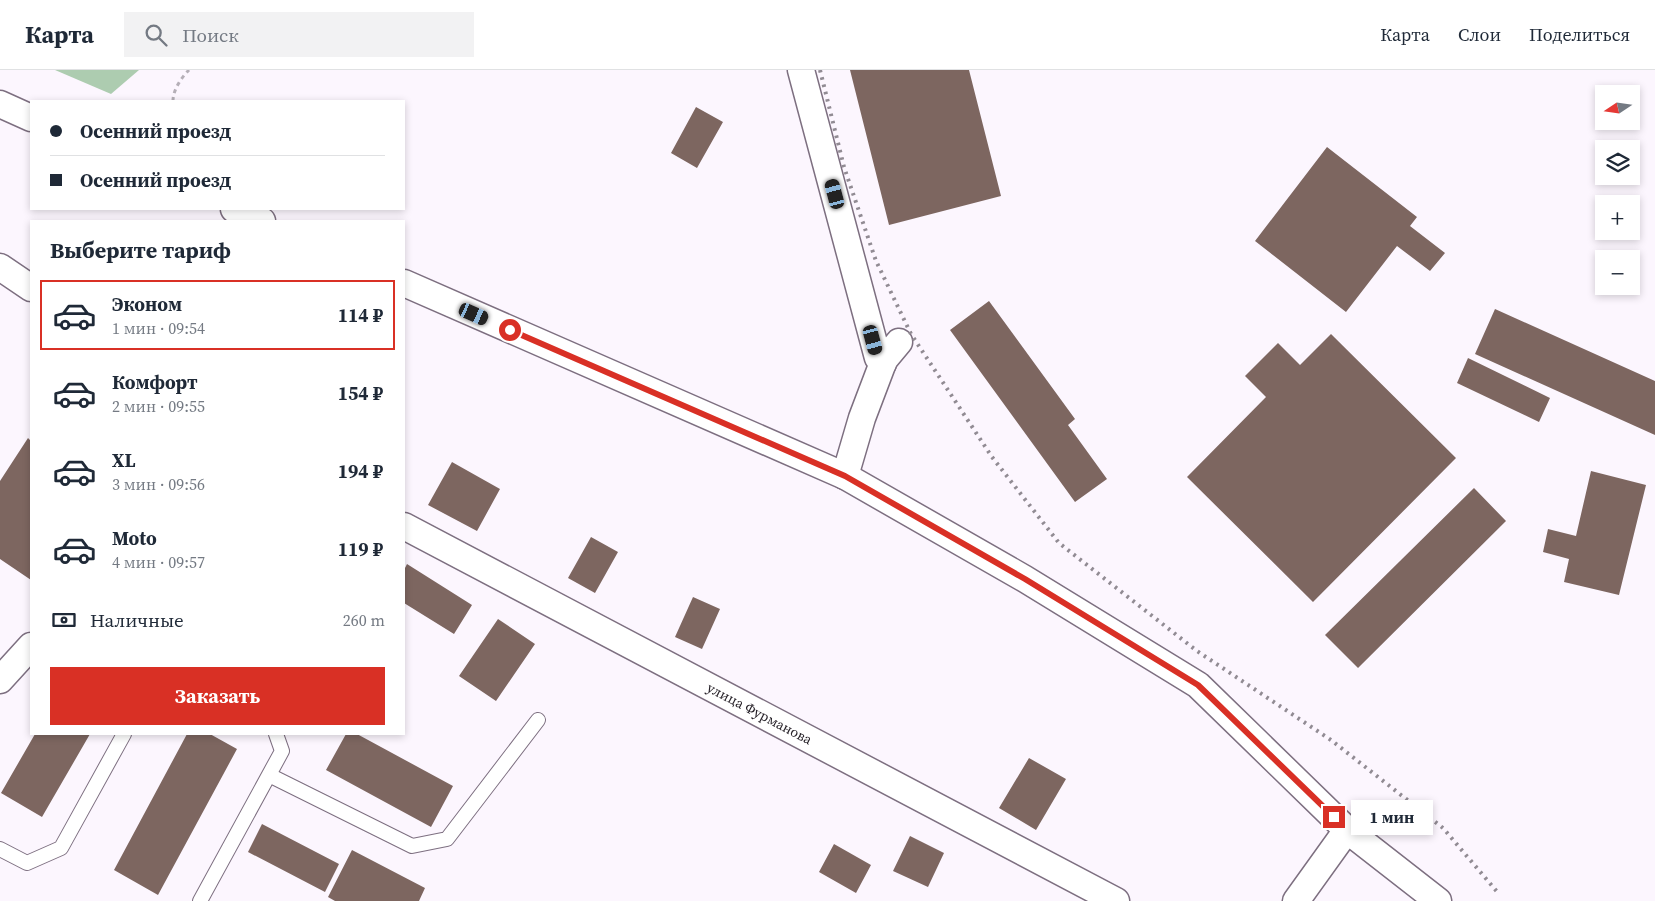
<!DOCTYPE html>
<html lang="ru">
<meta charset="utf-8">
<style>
:root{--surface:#fff;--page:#f2f2f3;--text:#1f2937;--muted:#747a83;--line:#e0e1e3;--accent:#d93025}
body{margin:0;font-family:"Source Serif 4",serif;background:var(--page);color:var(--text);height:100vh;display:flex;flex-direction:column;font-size:19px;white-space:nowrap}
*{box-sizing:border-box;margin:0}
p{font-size:16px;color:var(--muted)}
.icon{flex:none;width:28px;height:28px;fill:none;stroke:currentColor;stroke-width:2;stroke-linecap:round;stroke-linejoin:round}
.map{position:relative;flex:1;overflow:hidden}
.side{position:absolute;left:30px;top:150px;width:375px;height:515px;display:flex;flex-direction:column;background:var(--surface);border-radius:0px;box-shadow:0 2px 8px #0003}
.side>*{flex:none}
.top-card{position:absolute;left:30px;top:30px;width:375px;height:110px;border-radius:0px;box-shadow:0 2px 8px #0003;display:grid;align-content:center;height:110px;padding:0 20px;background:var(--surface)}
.needle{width:32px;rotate:257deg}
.tools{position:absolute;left:1595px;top:15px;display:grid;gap:10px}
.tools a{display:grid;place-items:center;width:45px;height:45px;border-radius:0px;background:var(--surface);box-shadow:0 2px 8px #0003;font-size:25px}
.end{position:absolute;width:22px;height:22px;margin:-11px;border:6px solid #d93025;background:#fff;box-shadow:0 0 0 2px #fff}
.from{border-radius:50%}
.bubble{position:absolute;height:35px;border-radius:0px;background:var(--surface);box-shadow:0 2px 8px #0003;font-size:16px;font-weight:700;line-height:35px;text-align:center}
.car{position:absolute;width:15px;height:30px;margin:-15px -8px;border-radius:6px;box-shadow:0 0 4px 1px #0007;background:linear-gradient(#222 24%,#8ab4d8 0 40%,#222 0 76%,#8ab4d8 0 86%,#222 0)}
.top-card b{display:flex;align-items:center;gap:18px;height:48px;font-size:19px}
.top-card b+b{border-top:1px solid var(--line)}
.top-card i{width:12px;height:12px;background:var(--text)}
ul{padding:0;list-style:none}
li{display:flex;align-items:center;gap:15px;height:70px;margin:0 10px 8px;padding:0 10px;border:2px solid transparent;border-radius:0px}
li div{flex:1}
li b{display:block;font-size:19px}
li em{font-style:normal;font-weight:700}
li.selected{border-color:var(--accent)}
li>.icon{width:45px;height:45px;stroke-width:1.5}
h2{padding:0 20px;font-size:22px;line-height:60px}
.pay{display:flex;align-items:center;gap:12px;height:55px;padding:0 20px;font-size:19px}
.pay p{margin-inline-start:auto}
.cta{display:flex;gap:10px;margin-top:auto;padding:10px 20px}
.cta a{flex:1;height:58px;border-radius:0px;background:var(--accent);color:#fff;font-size:20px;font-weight:700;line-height:58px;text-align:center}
header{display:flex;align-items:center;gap:30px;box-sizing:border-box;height:70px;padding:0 25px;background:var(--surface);border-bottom:1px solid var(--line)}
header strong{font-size:24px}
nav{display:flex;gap:28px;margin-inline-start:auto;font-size:18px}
.search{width:350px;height:45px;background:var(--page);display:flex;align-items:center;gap:12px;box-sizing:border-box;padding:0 18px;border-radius:0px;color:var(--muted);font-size:19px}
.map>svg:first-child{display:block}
</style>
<header>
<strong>Карта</strong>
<div class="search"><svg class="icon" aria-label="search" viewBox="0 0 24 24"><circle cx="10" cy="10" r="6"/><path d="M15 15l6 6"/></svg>Поиск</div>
<nav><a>Карта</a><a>Слои</a><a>Поделиться</a></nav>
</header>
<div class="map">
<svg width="1655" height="831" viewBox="0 0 1655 831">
<rect width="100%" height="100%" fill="#fcf6fe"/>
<path fill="#adccb0" d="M55,0H139L111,24Z"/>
<path fill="#7d6660" d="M850,0H969L1001,126L889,155Z
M696,37L723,52L697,98L671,83Z
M1327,77L1417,147L1410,156L1445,183L1430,201L1397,176L1346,242L1255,171Z
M989,231L1075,349L1068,355L1107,409L1075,432L950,260Z
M1495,239L1655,311V365L1475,284Z
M1331,264L1456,388L1313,532L1187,407L1266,327L1245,306L1278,273L1300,295Z
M1468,288L1550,328L1539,352L1457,313Z
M28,368L31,371V510L0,489V411Z
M452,392L500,419L477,461L428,435Z
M1591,401L1646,415L1619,525L1564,512L1569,489L1543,482L1548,459L1576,466Z
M1474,418L1506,451L1358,598L1325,565Z
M591,467L618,482L595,523L568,508Z
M407,494L472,535L454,564L404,533V500Z
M693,527L720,539L702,579L675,567Z
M498,549L535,574L496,631L459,606Z
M35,664H90L42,747L1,723Z
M187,664H210L237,679L158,825L114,800Z
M346,664H357L453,716L431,757L326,700Z
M1029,688L1066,709L1036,760L999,738Z
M262,754L339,794L325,822L248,782Z
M910,766L944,783L928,817L893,801Z
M834,774L871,795L856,823L819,802Z
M352,780L425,818L419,831H335L328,827Z"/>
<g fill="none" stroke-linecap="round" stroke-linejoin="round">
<g stroke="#7d6f80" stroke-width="16">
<path id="service" d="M269,705L412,776L447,769L538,650
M0,779L27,793L61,778L124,664
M200,831L282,681L276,664"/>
</g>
<g stroke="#7d6f80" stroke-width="29">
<g id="minor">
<path d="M801,0L878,288L883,293"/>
<path d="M0,34L31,48"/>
<path d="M234,139L262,151"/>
<path d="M0,197L31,218"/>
<path d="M404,213L845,406L1025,509L1198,615L1347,760L1438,831"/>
<path d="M845,406L862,348L884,290L899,272"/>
<path id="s1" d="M404,456L1116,831"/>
<path d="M0,610L31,576"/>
<path d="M1296,831L1347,760"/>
</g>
</g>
<path stroke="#b5afb7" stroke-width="3" stroke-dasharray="4 4" stroke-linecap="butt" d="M173,31C173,20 181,8 189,0"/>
<use href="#service" stroke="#fff" stroke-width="14"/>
<use href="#minor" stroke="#fff" stroke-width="26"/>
<path stroke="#918b93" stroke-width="4" stroke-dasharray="2.5 5" stroke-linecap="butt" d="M820,0L844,97L876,191L911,264L992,387L1059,473L1197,581L1331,670L1443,758L1499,824"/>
</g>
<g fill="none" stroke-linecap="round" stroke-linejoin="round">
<path stroke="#d93025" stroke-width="6" d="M510,260L845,406L1025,509L1198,615L1334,747"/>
</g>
<g text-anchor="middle" stroke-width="5" stroke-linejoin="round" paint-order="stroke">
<g font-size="14" fill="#262128" stroke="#fff">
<text dy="5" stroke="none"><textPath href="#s1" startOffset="402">улица Фурманова</textPath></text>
</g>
</g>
</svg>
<div class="tools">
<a><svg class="needle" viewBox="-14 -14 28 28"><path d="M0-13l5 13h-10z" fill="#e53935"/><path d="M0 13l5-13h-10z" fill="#747a83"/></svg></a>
<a><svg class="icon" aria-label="layers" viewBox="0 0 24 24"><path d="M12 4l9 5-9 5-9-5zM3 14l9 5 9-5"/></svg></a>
<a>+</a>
<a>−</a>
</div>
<i class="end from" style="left:510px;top:260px"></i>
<i class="end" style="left:1334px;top:747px"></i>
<div class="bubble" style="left:1351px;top:730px;width:82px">1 мин</div>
<i class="car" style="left:835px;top:124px;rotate:345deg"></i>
<i class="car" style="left:474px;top:244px;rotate:114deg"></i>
<i class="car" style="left:873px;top:270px;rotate:165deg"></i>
<div class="top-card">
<b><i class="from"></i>Осенний проезд</b>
<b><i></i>Осенний проезд</b>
</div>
<section class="side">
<h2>Выберите тариф</h2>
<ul>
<li class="selected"><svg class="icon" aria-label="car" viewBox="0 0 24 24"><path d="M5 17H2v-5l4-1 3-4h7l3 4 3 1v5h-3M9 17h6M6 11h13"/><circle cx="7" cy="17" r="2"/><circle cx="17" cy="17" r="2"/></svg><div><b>Эконом</b><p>1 мин · 09:54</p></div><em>114 ₽</em></li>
<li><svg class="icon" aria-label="car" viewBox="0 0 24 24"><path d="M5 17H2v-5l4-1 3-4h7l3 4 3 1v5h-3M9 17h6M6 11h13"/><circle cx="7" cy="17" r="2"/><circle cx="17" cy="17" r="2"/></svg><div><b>Комфорт</b><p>2 мин · 09:55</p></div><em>154 ₽</em></li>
<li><svg class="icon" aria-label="car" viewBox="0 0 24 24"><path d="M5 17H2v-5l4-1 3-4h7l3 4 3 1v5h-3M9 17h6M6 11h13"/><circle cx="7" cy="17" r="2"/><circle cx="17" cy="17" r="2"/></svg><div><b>XL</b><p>3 мин · 09:56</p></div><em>194 ₽</em></li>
<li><svg class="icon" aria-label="car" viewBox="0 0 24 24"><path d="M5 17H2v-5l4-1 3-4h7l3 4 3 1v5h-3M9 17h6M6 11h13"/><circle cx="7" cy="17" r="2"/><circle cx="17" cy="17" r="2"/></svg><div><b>Moto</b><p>4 мин · 09:57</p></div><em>119 ₽</em></li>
</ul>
<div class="pay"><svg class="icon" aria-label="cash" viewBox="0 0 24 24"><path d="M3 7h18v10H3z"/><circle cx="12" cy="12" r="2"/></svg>Наличные<p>260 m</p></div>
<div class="cta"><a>Заказать</a></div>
</section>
</div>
